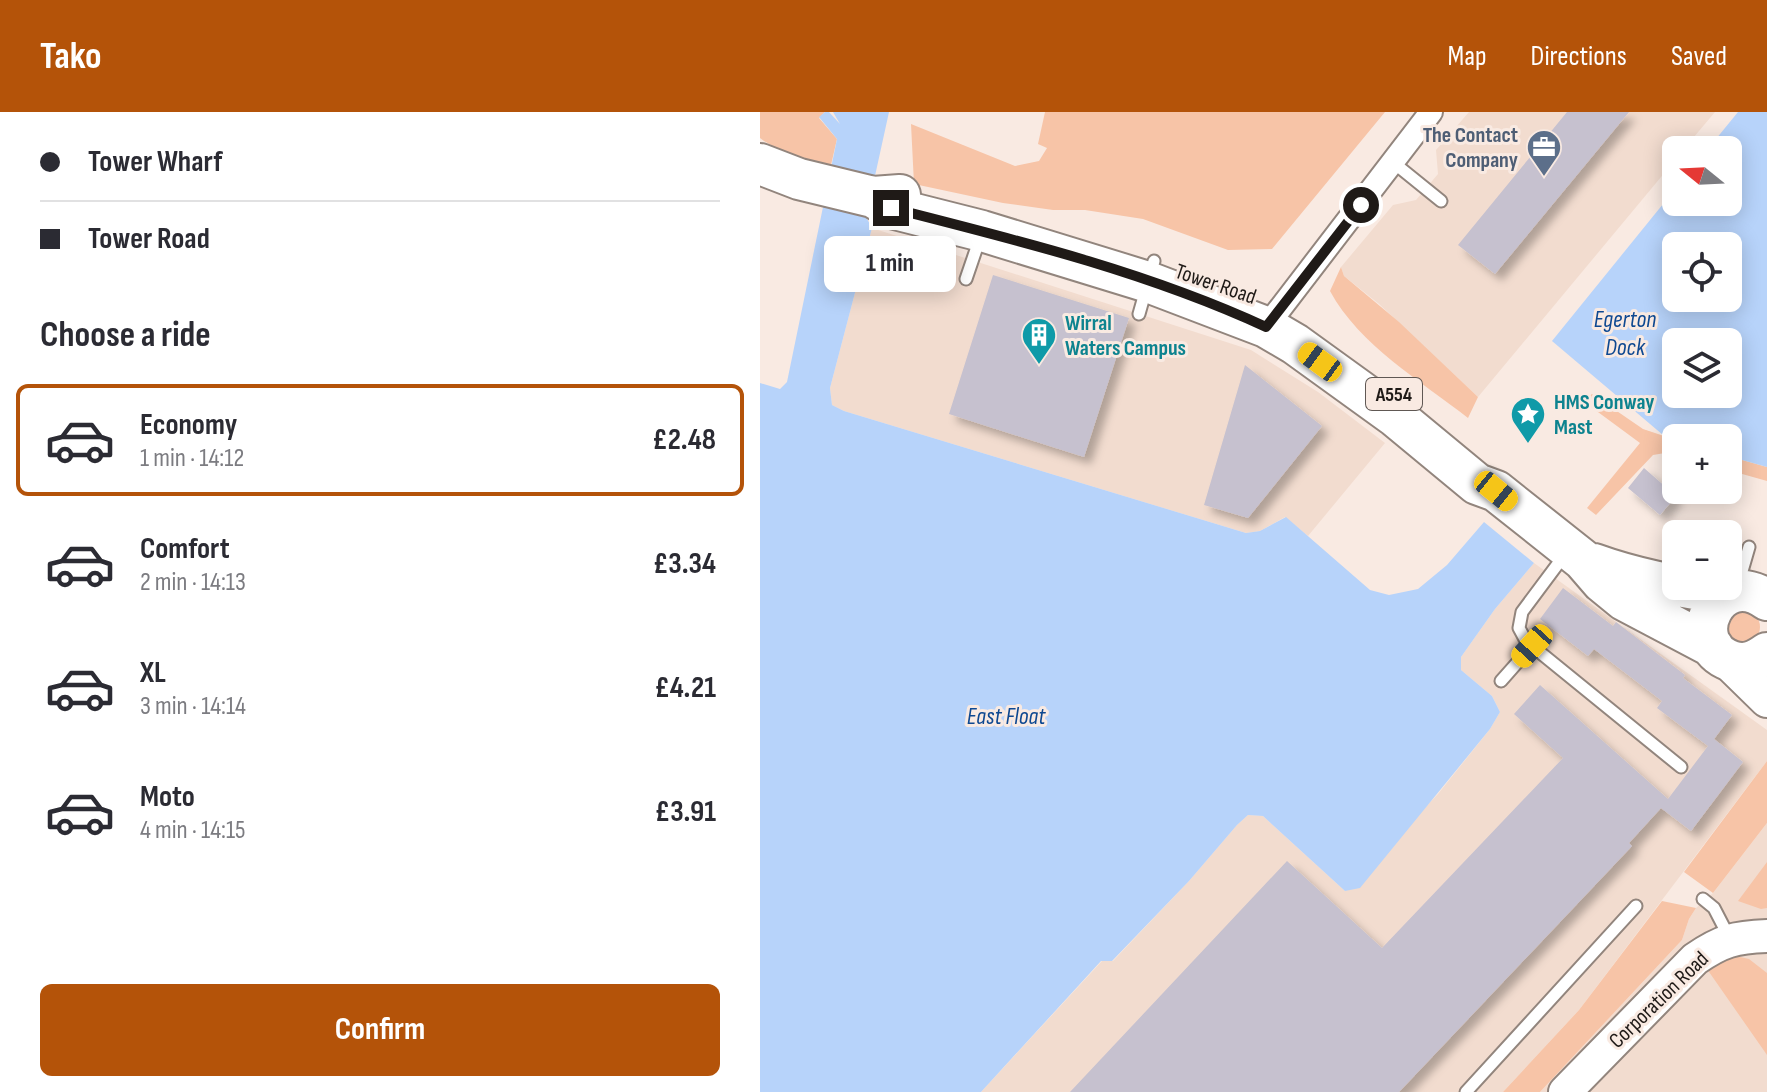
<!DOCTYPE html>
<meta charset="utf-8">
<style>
:root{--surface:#fff;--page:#f2f2f3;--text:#2b2b33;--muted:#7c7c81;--line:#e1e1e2;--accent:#b45309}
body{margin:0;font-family:"Sofia Sans Condensed",sans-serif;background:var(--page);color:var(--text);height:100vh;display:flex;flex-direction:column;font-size:30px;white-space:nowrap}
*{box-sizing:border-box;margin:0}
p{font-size:26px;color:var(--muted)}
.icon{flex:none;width:44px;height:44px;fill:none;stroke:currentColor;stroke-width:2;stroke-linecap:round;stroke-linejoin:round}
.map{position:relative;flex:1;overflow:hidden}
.sheet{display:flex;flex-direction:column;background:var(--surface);width:760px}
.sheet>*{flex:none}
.guide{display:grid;align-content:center;height:176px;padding:0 40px;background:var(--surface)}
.needle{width:52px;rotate:288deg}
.controls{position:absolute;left:902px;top:24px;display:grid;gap:16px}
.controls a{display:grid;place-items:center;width:80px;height:80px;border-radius:12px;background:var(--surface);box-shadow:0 4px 20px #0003;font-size:40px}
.end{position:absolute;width:36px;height:36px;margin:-18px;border:10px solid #1f1a17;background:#fff;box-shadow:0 0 0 4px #fff}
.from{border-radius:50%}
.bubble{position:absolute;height:56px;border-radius:12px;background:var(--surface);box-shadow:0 4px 20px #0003;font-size:26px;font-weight:700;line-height:56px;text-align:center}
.car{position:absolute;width:24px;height:48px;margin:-24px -12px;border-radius:10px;box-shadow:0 0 6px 2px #0007;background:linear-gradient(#f5c518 24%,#345 0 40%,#f5c518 0 76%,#345 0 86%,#f5c518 0)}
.guide b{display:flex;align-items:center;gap:28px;height:76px;font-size:30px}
.guide b+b{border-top:2px solid var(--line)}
.guide i{width:20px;height:20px;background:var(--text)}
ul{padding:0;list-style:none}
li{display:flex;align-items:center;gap:24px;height:112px;margin:0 16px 12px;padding:0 24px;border:4px solid transparent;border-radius:12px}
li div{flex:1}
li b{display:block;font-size:30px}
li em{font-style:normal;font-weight:700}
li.active{border-color:var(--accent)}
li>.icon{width:72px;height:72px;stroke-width:1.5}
h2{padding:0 40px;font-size:36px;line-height:96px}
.cta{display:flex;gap:16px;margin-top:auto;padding:16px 40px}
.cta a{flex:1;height:92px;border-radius:12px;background:var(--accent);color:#fff;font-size:32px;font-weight:700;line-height:92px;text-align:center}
header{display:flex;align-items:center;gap:48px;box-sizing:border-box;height:112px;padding:0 40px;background:var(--accent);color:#fff}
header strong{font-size:38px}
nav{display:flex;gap:44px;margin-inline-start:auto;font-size:28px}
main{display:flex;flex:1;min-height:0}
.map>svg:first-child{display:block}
</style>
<header>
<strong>Tako</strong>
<nav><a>Map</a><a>Directions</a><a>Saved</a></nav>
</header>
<main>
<section class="sheet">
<div class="guide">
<b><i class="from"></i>Tower Wharf</b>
<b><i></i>Tower Road</b>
</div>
<h2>Choose a ride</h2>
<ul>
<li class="active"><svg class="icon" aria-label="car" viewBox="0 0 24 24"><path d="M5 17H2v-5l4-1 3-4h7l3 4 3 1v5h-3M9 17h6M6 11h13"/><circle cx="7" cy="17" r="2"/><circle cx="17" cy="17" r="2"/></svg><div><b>Economy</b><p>1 min · 14:12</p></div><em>£2.48</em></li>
<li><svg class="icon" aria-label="car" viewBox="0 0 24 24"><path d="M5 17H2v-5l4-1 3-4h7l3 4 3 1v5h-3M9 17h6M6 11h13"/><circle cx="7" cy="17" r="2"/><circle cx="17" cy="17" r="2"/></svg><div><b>Comfort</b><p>2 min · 14:13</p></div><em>£3.34</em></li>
<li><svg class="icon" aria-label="car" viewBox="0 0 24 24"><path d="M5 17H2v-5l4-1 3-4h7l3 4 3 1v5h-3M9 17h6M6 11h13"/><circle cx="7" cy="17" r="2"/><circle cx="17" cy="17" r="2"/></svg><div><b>XL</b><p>3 min · 14:14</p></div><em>£4.21</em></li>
<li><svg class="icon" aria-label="car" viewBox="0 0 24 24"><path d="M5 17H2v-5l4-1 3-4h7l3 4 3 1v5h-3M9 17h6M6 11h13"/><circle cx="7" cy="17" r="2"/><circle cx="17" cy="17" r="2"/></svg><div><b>Moto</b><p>4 min · 14:15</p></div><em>£3.91</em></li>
</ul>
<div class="cta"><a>Confirm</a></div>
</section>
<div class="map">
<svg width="1007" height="980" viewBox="0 0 1007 980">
<defs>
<filter id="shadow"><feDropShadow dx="7" dy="7" stdDeviation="4" flood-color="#0004"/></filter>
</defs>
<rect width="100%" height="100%" fill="#f9eae2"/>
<path fill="#f2dccf" d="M709,0H955L923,38H916V47L718,285L619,192L584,164L581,155L633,93L656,88L678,62L676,38Z
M112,116L491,238L558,280L625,331L548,424L525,405L500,419L486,421L84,299L72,293L70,276Z
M774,451L1007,618V649L819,898L743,980H221L342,849H353L429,769L477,713L488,703L503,704L585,779L678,682L730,617L740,600L732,584L701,558V545L735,497Z
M1007,711V980H780L922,828L929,807L936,796L953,781Z"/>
<path fill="#f7c4a7" d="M0,0H65L59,6L77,27L71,53L39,49L4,29L0,26Z
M285,0H625L512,137L468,138L383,107L325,98H293L243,91L154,72L151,12L255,54L279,49L287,36L278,32Z
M581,155L584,164L639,210L718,285L708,306C661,269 599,233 570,179Z
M832,282L883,317L916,328V344L905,341L893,343L836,403L827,396L880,331L823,289Z
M968,344L1007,355V369L968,358Z
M966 515a17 17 0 1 1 34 0a17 17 0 1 1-34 0Z
M1007,649V711L953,781L924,760Z
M1007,750V796L1001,797L978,789Z
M902,789L936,796L929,807L922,828L780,980H743L819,898Z
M976,844L989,847L1007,861V943L947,857L961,847Z"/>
<path fill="#b7d3fa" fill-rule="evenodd" d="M65,0H69L80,12L73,0H129L106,105L112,116L70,276L72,293L84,299L486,421L500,419L526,405L610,478L629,483L658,477L687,453L724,410L774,451L735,497L701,545V558L732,584L740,600L730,617L600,776L585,779L503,704L488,703L477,713L429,769L352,849H341L221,980H0V271L20,277L27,270L77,27L59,5Z
M978,0H1007V355L968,344V326H916V328L903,323L792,229L916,76V90H968V38H947ZM916,134H968V186H916ZM968,230V282H916V230Z"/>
<path fill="#c6c1cf" filter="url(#shadow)" d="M807,0H869L735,162L698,133Z
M233,163L369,206L324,345L189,302Z
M485,253L562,314L488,406L444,393Z
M884,356L916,384L900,403L868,376Z
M803,476L853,514L856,510L925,563L923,566L972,603L954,627L983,650L931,719L901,696L869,731L872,734L639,980H310L527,749L622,836L803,646L754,602L780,573L908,687L948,634L897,596L902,589L834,537L828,544L780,507Z"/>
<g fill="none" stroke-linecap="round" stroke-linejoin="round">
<g stroke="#92857d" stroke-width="15">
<path id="lane" d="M634,51L681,89
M206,167L220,126
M379,202L394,149
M806,441L762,500L759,516L766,529L921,655
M978,473L989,435
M741,569L772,534
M943,787L954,796L969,825
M706,980L876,794"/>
</g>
<g stroke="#92857d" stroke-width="26">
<path id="street" d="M506,215L671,0"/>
</g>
<g stroke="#92857d" stroke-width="36">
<path id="secondary" d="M805,980L935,847C961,829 975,825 1007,824"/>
</g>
<g stroke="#92857d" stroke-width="38">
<path id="primary" d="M962,544L1007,588"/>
</g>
<g stroke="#92857d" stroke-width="44">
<path id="highway" d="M0,52L39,67L113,85L140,83
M113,85L131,96L222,119L388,170L506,215L535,232L636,305L717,372L736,379L823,448L842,470L864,488L953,535
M834,452C878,468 922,476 969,482
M1007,488C958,453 921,531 971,549C985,554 996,549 1007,541"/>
</g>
<use href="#lane" stroke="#fff" stroke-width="11"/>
<use href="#street" stroke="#fff" stroke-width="22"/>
<use href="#secondary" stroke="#fff" stroke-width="32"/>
<use href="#primary" stroke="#fff" stroke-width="34"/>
<use href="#highway" stroke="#fff" stroke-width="40"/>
</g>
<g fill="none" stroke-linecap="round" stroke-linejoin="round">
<path stroke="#1f1a17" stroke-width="10" d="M131,96C257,128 387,160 506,215L601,93"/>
</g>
<defs>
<g id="office-pin" transform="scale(1.8)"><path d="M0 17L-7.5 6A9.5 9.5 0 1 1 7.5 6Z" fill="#5c6f8a" stroke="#f9eae2"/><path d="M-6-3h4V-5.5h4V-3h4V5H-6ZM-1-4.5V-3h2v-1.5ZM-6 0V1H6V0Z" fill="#fff"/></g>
<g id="building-pin" transform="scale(1.8)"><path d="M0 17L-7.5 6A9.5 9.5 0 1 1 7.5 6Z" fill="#0f9aa8" stroke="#f9eae2"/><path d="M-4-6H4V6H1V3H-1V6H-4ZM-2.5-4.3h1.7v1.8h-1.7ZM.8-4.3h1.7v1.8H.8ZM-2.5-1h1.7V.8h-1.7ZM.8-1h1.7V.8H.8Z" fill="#fff"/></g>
<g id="sight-pin" transform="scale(1.8)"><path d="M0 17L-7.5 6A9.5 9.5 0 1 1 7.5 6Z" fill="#0f9aa8" stroke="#f9eae2"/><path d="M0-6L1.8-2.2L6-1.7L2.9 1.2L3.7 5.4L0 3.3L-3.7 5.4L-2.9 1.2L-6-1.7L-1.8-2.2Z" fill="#fff"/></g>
</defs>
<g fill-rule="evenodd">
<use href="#office-pin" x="784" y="35"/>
<use href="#building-pin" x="279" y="223"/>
<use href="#sight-pin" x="768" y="302"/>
</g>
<g text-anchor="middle" stroke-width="6" stroke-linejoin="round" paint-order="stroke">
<rect fill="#f9eae2" stroke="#605854" stroke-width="2" x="606" y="266" width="56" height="32" rx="6"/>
<g font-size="20" font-weight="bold" fill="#1f1a17">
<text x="634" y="289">A554</text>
</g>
<g font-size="22" font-weight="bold" fill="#4e5e75" stroke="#f9eae2" text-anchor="end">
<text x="758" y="30">The Contact<tspan x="758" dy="25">Company</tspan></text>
</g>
<g font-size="22" fill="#1f1a17" stroke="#f9eae2">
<text transform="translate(456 171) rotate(19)" y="8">Tower Road</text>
<text transform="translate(898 887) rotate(-44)" y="8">Corporation Road</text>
</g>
<g font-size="22" font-weight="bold" fill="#0d838f" stroke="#f9eae2" text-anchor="start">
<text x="305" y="218">Wirral<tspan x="305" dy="25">Waters Campus</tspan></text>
<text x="794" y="297">HMS Conway<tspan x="794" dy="25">Mast</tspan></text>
</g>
<g font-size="24" font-style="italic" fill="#0e4891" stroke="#f9eae2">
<text x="865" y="215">Egerton<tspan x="865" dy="28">Dock</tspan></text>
<text x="246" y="612">East Float</text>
</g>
</g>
</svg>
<div class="controls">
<a><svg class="needle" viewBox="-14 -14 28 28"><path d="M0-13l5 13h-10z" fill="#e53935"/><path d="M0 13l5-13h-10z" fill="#7c7c81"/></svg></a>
<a><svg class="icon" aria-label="locate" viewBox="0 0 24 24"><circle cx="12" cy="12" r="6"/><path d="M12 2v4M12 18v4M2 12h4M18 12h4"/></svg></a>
<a><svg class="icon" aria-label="layers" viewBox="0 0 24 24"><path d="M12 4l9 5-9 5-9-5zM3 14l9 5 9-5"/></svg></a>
<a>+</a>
<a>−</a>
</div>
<i class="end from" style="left:601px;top:93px"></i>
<i class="end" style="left:131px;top:96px"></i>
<div class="bubble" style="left:64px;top:124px;width:132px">1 min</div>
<i class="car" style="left:560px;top:250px;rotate:306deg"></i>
<i class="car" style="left:736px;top:379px;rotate:129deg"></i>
<i class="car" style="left:772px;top:534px;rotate:222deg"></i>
</div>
</main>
